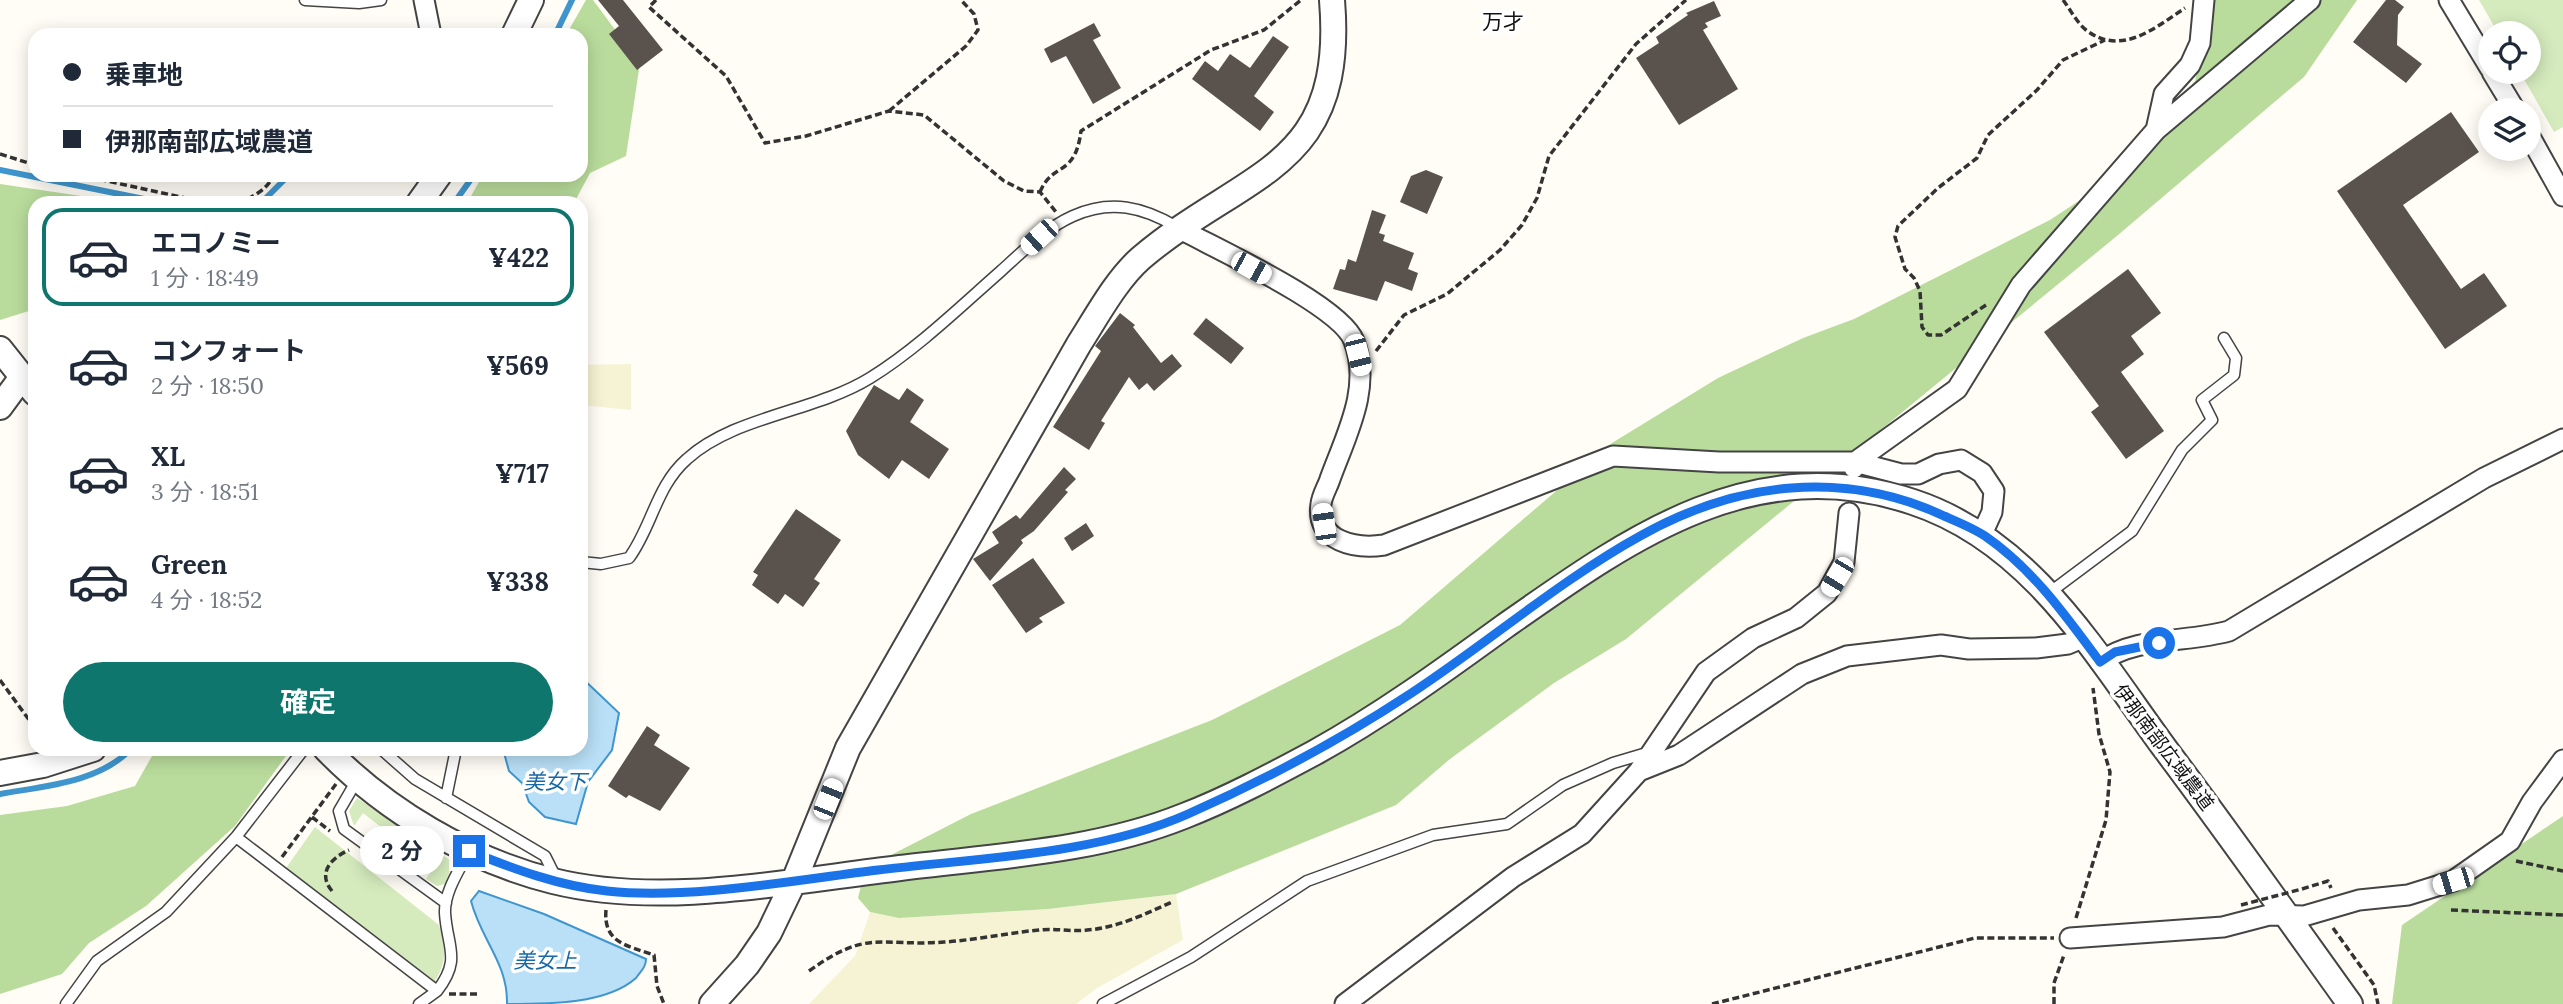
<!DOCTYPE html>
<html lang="ja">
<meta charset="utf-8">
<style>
:root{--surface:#fff;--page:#f2f2f3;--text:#1f2937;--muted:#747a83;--line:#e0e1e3;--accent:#0f766e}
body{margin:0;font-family:Lora,"Noto Sans JP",serif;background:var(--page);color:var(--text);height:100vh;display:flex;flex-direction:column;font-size:26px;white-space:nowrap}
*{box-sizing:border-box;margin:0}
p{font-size:23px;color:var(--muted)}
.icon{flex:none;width:38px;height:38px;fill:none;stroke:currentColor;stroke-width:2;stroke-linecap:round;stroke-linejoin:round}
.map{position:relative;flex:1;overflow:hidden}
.drawer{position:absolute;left:28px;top:196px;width:560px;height:560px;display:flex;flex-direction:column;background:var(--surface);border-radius:21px;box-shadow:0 4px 18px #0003}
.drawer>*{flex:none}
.banner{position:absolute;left:28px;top:28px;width:560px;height:154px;border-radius:21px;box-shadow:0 4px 18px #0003;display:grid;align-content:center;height:154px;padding:0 35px;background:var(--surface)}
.fabs{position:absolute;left:2478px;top:21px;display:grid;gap:14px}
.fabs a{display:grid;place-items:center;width:63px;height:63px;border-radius:50%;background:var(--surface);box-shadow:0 4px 18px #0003;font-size:35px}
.end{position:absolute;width:32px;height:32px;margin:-16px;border:9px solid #1a73e8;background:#fff;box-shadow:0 0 0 4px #fff}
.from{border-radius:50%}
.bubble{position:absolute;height:49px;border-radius:24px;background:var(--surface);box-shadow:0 4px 18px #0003;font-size:23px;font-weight:700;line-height:49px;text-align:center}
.car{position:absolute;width:21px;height:42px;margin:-21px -10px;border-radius:9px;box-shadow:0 0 5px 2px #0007;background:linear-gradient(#fff 24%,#345 0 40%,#fff 0 76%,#345 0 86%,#fff 0)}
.banner b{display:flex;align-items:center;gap:24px;height:66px;font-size:26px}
.banner b+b{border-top:2px solid var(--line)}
.banner i{width:18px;height:18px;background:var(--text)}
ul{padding:12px 0 0;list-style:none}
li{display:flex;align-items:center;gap:21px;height:98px;margin:0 14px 10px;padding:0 21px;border:4px solid transparent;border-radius:21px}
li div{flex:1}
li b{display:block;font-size:26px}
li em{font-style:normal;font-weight:700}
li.selected{border-color:var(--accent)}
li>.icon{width:63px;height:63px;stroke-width:1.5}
.button{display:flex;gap:14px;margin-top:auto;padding:14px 35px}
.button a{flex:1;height:80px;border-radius:42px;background:var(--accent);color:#fff;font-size:28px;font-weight:700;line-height:80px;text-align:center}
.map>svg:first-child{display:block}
</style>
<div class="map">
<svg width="2563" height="1004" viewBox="0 0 2563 1004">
<rect width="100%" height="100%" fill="#fffdf5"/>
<path fill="#f6f3d4" d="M631,364V410L581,405V365Z
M1176,894L1183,940L1097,988L1076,1004H809L855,956L870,912L899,918L1048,909Z"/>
<path fill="#d5ebbd" d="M2479,0H2563V127L2554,132L2520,72H2529V33H2498Z
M357,798L453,862L445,884L437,886L426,879L433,868L363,813L354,826L349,811Z
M315,827L439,925C446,948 447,961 435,981L286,868Z"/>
<path fill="#b9dc9c" d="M586,0H593L640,63L626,156L590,173L574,203H467L483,175H581V35H566Z
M2215,0H2357L2304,77L2118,235L1626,639L1554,683L1450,759L1396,805L1176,894L1048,909L899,918L870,912L858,898L862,882L891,855L971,814L1212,720L1400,625L1612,443L1718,378L1803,338L1854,319L2050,220L2139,161L2195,81Z
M0,184L129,203H35V309L0,320Z
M156,749H291L235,826L146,906L89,943L62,974L0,994V815L67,806L135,786Z
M2563,816V1004H2392L2402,925Z"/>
<path fill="#b9e0f7" stroke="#3f96cf" stroke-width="2" d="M581,677L619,713L612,750L588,782L576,824L545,817L529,802L522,783L509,771L503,749H581Z
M479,891L544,914L646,959C646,967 641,971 636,978C607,1004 550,1004 507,1004C508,963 481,940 471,901Z"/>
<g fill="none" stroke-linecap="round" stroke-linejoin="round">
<path stroke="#3f96cf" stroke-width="6" d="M555,35L572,0
M0,170L164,203
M261,203L284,180L285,175
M454,203L474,175
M0,794C44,786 98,783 131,749"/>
</g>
<path fill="#5a524d" d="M598,0H623L663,50L637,70L609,34L619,26Z
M2386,0H2395L2404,7L2398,15L2397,45L2422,64L2406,83L2353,42Z
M1714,1L1721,16L1705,23L1708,27L1703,30L1738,89L1679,125L1636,58L1659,43L1656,37L1688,15L1686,13Z
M1094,23L1101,36L1093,40L1121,88L1093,104L1066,56L1051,63L1044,49Z
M1273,36L1289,47L1254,96L1274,112L1260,131L1192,79L1205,61L1218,71L1230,54L1250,68Z
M2451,112L2479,152L2403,205L2461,289L2484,273L2507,306L2445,349L2337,191Z
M1426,170L1443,177L1427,214L1400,202L1411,176Z
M1372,210L1386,215L1379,233L1385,235L1383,241L1414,253L1408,269L1418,273L1412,291L1385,281L1377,301L1333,289L1340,269L1345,270L1348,259L1356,262Z
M2128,269L2161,313L2131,336L2144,354L2121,372L2164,431L2126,459L2091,412L2099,406L2044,332Z
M1120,313L1135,325L1133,327L1161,363L1172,354L1182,366L1154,391L1147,383L1139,390L1129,377L1101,421L1105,423L1089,450L1053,427L1101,351L1095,346Z
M1206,318L1244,348L1231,364L1193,334Z
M874,385L899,400L907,388L924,400L910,422L949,449L929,479L902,460L889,479L858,455L846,431Z
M1064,467L1076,479L1065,490L1068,492L1034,531L1021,540L1023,543L990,581L973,559L999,543L992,532L1016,515L1020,519Z
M796,509L841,540L814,579L820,583L803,607L785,594L778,604L752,585L758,575L753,572Z
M1086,523L1094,536L1072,551L1064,538Z
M1033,558L1065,603L1039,618L1043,622L1026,633L992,585Z
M647,726L660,735L654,745L690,768L660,811L629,795L626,798L608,786Z"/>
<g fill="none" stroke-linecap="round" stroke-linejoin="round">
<g stroke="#444" stroke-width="13">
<path id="service" d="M305,0L359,3L381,0
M581,562L601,564L629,558C652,527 656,486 687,459C734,416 815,412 870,378C917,349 960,307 1001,271C1023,251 1046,228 1073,216C1111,199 1143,207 1177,227
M2049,593L2132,531L2182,450L2212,420L2202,400L2234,375L2236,358L2224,338
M381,749L415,779L545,856L556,878
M357,780L339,811L344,829L446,903
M446,798L456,749
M236,837L437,991L419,1004
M437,991C462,959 447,947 445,913C444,892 460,869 469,851
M66,1004L97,961L166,912L236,837L304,749
M1103,1004L1191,957L1307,881L1433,835L1507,824L1563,785L1613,763L1650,752"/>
</g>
<g stroke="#444" stroke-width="23">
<path id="minor" d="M424,0L431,35
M2449,0L2490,68
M2492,72L2515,110
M2156,130L2164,94L2190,65L2200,43L2204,0
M2529,135L2563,196
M1182,230C1219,250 1341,306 1354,341C1372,388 1346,435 1330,479C1328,486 1322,495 1321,504C1315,542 1356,549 1384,545L1613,456L1719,462H1855L1901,474H1918L1939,464L1961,460L1982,473L1994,491L1992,512L1982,534
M1854,468L1855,462L1957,389L2021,285L2156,130L2310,0
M2100,662C2137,636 2186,643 2229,631L2484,478L2563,439
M1639,771L1679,755L1802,674L1847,656L1941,645L1969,649L2036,648L2068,644L2082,638
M2070,938L2223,927L2269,915L2304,916L2359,900L2408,895L2453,881L2510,841L2532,802L2563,760
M1345,1004L1513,877L1582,834L1639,771L1706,672L1753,638L1796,618L1827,593L1844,562L1849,513"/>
</g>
<g stroke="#444" stroke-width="28">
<path id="tertiary" d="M514,35L531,0
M419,203L439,175
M0,349L35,393
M0,407L22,377
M326,749C386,811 469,860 553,881C662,908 790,881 900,868C995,856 1094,852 1184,816C1228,799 1273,775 1314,753C1381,716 1443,671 1505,626C1630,538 1753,449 1913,502C2032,541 2096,655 2166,750C2229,834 2289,919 2350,1004
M0,773L43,765L93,749
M712,1004L747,965L769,933L794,881L848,748L1079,344C1097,316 1116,280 1141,258C1246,169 1346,171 1332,0"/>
</g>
<path stroke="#333" stroke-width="3.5" stroke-dasharray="7 3.5" stroke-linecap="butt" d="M656,0L649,7L726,76L765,143L806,136L889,111L924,115L1004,181L1024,191L1040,192L1056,212
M2063,0C2070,9 2077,23 2086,30C2121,57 2155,28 2185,8
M889,111L966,46L978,30L974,14L961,0
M0,154L35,165
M79,175L209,203
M1040,192C1053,161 1075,178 1081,131L1211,50L1264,30L1301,0
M238,203C251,198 269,189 273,175
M1986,305L1941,335H1928L1922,327L1920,291L1914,278L1905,269L1895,237L1898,226L1938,188L1977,158L1988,135L2037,90L2063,60L2105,40
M1376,351L1404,315L1447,294L1500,250L1522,225L1537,198L1549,156L1636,44L1686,0
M0,680L35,728
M312,817L330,831
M282,857L336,784
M2516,861L2563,871
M2302,889L2328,881L2331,888
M332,891C317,873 331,858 349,850
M606,910C603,943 628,946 654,955L657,986L664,1004
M2451,910L2563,915
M2076,918L2106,820L2110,772L2099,734L2093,688
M2333,928L2374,985L2378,1004
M809,971C869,928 879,947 944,942C976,940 1007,933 1039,930C1055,928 1071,932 1087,930C1117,928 1145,914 1172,902
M449,994H477
M1712,1004L1975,938H2054
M2054,1004V983L2064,955"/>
<use href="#service" stroke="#fff" stroke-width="10"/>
<use href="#minor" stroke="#fff" stroke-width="19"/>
<use href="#tertiary" stroke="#fff" stroke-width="24"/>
<path stroke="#333" stroke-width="3.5" stroke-dasharray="7 3.5" stroke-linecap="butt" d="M2241,905L2302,889"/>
</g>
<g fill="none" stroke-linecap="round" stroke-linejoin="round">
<path stroke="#1a73e8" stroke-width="9" d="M469,851C514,869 559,886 607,891C689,900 795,880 878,870C977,858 1096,855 1188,814C1265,780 1340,740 1410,694C1488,643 1560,580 1642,535C1737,482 1844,469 1944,516C1958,522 1973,528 1985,536C2033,569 2066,616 2100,662L2115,652L2159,643"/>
</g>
<g text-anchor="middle" stroke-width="7" stroke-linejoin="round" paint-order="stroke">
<g font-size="19" fill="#111" stroke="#fff">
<text transform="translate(2164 747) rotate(53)" y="7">伊那南部広域農道</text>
</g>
<g font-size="21" fill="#111" stroke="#fff">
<text x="1503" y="29">万才</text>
</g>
<g font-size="21" font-style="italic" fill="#1768a6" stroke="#fff">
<text x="555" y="789">美女下</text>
<text x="545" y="968">美女上</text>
</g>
</g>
</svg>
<div class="fabs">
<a><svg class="icon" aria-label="locate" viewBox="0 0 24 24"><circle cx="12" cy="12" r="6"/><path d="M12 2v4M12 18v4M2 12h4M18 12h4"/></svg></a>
<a><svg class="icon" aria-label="layers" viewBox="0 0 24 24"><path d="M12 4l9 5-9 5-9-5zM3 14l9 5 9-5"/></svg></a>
</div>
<i class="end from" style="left:2159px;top:643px"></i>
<i class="end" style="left:469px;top:851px"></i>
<div class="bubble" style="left:360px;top:826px;width:84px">2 分</div>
<i class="car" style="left:1039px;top:237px;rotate:228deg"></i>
<i class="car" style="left:1251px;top:268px;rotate:119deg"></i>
<i class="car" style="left:1358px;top:355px;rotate:166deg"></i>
<i class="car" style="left:1324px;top:524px;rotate:352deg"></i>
<i class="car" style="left:1837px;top:577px;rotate:211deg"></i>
<i class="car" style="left:828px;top:799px;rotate:22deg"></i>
<i class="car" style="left:2453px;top:881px;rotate:253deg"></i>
<div class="banner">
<b><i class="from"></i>乗車地</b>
<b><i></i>伊那南部広域農道</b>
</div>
<section class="drawer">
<ul>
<li class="selected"><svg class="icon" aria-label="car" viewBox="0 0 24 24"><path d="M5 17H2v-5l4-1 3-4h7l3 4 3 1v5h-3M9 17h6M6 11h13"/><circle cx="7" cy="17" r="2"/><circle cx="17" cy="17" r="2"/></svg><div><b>エコノミー</b><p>1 分 · 18:49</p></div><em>¥422</em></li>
<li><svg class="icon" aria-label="car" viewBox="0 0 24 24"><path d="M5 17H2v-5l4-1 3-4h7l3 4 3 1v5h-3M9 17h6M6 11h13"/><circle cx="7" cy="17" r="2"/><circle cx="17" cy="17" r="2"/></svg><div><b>コンフォート</b><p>2 分 · 18:50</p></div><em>¥569</em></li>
<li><svg class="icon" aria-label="car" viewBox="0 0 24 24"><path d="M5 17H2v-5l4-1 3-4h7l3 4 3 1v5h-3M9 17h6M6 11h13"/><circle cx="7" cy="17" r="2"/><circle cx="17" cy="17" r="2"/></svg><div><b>XL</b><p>3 分 · 18:51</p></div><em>¥717</em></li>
<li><svg class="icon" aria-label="car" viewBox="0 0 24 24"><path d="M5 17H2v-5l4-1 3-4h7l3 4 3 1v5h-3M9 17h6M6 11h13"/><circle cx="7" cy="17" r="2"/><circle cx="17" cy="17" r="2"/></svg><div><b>Green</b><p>4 分 · 18:52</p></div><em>¥338</em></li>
</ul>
<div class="button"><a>確定</a></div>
</section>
</div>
